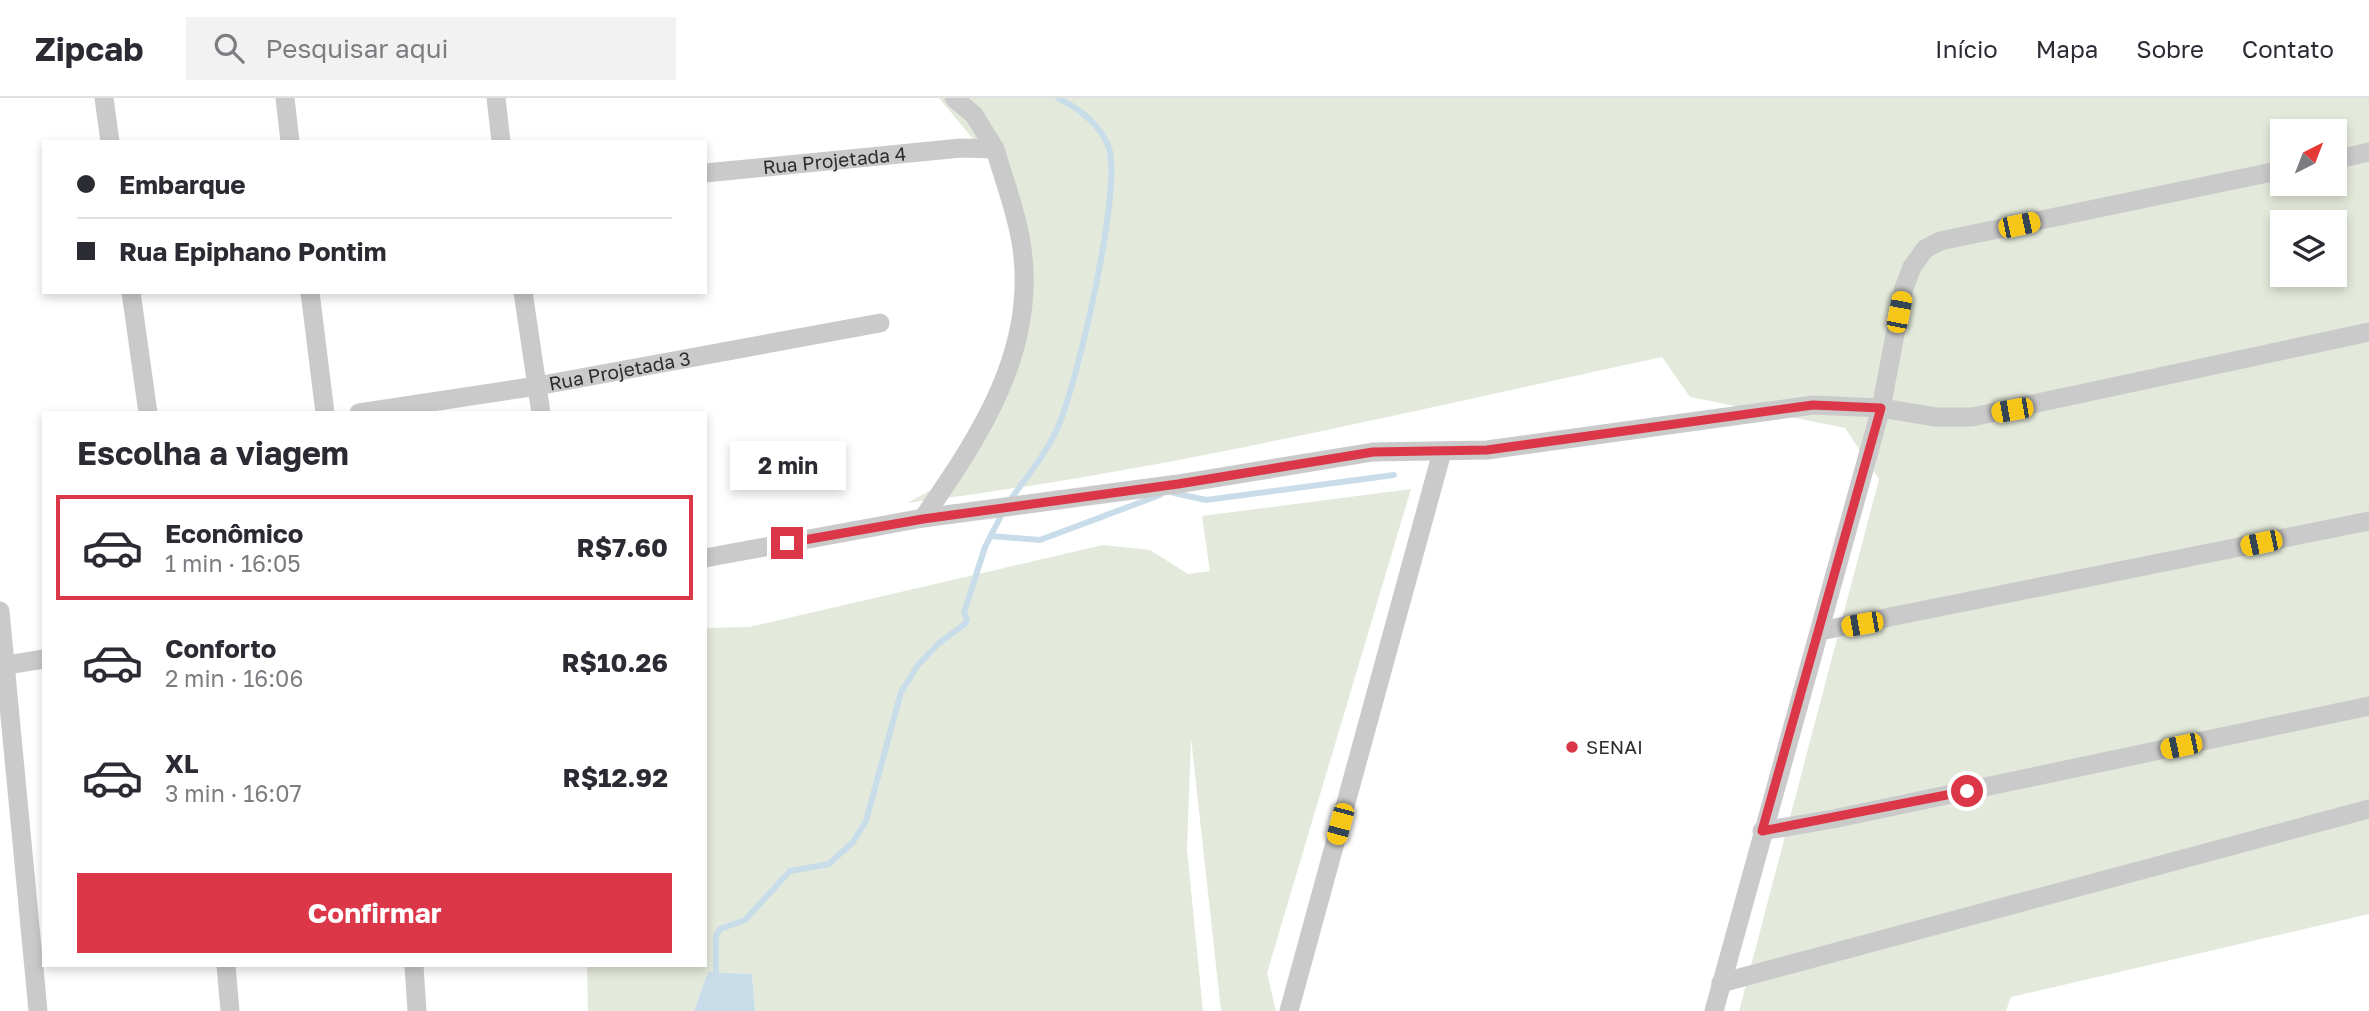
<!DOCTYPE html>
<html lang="pt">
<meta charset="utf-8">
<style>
:root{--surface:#fff;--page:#f2f2f3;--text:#2b2b33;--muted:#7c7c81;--line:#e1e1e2;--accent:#dc3748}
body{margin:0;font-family:"Golos Text",sans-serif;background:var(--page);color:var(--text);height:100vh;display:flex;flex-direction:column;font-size:26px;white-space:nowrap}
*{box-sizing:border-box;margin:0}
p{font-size:23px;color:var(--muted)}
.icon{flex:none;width:38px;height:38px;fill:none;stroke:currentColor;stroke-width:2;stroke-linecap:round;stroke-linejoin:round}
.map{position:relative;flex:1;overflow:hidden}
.details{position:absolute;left:42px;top:313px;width:665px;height:556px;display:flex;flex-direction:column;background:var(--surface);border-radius:0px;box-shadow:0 4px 10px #0003}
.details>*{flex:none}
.hud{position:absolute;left:42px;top:42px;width:665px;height:154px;border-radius:0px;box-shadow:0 4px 10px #0003;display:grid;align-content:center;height:154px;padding:0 35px;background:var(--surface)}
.needle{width:46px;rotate:42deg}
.fabs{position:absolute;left:2270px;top:21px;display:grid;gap:14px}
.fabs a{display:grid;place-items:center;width:77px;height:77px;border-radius:0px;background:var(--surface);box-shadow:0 4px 10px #0003;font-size:35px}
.end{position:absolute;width:32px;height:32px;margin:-16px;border:9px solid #dc3748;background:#fff;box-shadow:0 0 0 4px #fff}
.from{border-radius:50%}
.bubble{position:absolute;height:49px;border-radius:0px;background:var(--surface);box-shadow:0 4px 10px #0003;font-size:23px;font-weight:700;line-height:49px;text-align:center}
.car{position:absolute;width:21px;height:42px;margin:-21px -10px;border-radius:9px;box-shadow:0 0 5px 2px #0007;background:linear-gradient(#f5c518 24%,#345 0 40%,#f5c518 0 76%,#345 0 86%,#f5c518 0)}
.hud b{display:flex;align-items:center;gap:24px;height:66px;font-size:26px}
.hud b+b{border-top:2px solid var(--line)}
.hud i{width:18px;height:18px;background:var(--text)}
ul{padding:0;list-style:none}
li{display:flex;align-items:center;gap:21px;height:105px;margin:0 14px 10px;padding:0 21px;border:4px solid transparent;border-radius:0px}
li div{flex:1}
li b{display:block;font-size:26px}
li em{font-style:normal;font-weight:700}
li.current{border-color:var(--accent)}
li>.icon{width:63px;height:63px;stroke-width:1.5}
h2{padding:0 35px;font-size:32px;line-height:84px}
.action{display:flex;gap:14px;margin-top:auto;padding:14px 35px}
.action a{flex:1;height:80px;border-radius:0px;background:var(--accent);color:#fff;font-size:28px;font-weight:700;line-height:80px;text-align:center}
header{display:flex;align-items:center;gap:42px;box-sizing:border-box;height:98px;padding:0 35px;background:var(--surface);border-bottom:2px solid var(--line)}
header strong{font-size:33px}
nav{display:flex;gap:38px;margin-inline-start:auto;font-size:24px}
.search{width:490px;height:63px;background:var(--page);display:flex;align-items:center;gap:18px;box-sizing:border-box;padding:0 24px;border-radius:0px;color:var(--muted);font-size:26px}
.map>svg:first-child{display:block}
</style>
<header>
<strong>Zipcab</strong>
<div class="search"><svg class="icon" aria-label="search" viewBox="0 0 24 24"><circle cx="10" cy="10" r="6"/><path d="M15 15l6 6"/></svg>Pesquisar aqui</div>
<nav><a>Início</a><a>Mapa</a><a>Sobre</a><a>Contato</a></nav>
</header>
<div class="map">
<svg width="2369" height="913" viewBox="0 0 2369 913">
<rect width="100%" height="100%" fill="#fff"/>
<path fill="#e4eadb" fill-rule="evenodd" d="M939,0H2369V816L2011,899L2006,913H1739L1879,381L1845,330L1690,299L1662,259C1411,313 1161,374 907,405L965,374L1028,187L988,59ZM2282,33H2334V86H2282ZM2282,124H2334V177H2282Z
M1411,391L1267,875L1276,913H1221L1191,640L1187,751L1203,913H755L752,876L708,874L694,913H588L587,868H705V530L749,529L1103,447L1150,452L1188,476L1210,473L1202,418Z"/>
<path fill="#c8dde9" d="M708,874L752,876L755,913H694Z"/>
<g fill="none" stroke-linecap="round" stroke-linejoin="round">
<path stroke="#c8dde9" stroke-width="6" d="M1174,395L1206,402L1394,377
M1008,405C1025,381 1046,356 1058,329C1077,286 1124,86 1108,47C1099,26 1078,10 1058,0
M991,438L1040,442L1160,397
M716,881V838L720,831L745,822L790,773L829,766L853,744L866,723L901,594L918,567L939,545L965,526L967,521L964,515L985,449L1003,414"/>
<g stroke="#cacaca" stroke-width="19">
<path d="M104,0L110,44"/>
<path d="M285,0L290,44"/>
<path d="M496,0L501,44"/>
<path d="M2334,62L2369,54"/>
<path id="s1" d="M705,75L961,50L995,51L974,17L954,0"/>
<path d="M131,194L148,315"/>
<path d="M310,194L325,315"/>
<path d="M523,194L541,315"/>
<path id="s2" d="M359,315L537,288L880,225"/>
<path d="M923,420C980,338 1039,250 1021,144C1016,113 1004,82 995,51"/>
<path d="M705,460L923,420L1178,386L1373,354L1487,352L1813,307L1881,310L1936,319H1972L2369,234"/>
<path d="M0,513L38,913"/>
<path d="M1820,533L2369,423"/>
<path d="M0,568L44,561"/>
<path d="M1762,733L1833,721L2369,608"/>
<path d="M226,868L230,913"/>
<path d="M414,868L417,913"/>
<path d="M1721,885L2369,711"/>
<path d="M1289,913L1442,354"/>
<path d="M1714,913L1881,310L1904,190L1912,169L1925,151L1940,143L2282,72"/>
</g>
</g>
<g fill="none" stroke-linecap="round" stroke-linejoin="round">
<path stroke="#dc3748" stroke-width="9" d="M787,445L923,421L1178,386L1373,354L1487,352L1813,307L1881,310L1762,733L1967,693"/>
</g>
<circle fill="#dc3748" stroke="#fff" stroke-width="2.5" cx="1572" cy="649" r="7"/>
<g text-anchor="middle" stroke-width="7" stroke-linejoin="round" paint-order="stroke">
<g font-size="19" fill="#2d2d2d" stroke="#fff">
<text dy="7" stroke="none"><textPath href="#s1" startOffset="130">Rua Projetada 4</textPath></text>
<text dy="7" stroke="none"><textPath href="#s2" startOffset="264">Rua Projetada 3</textPath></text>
</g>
<g font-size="19" fill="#2d2d2d" stroke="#fff" text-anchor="start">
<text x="1586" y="656">SENAI</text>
</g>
</g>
</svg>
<div class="fabs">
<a><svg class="needle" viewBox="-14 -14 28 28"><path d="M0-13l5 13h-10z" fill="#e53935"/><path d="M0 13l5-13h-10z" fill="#7c7c81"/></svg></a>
<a><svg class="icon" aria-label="layers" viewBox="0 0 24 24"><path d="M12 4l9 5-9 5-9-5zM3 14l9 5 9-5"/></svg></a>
</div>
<i class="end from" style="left:1967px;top:693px"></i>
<i class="end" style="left:787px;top:445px"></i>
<div class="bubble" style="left:730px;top:343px;width:116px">2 min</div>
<i class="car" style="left:2019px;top:127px;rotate:78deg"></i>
<i class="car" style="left:1899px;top:214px;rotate:11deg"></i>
<i class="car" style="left:2012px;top:312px;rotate:260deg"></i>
<i class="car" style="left:2261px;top:445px;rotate:258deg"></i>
<i class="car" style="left:1862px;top:526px;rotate:260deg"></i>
<i class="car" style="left:2181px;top:648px;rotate:258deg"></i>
<i class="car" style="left:1340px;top:726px;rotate:195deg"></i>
<div class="hud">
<b><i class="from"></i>Embarque</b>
<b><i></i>Rua Epiphano Pontim</b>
</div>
<section class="details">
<h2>Escolha a viagem</h2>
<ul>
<li class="current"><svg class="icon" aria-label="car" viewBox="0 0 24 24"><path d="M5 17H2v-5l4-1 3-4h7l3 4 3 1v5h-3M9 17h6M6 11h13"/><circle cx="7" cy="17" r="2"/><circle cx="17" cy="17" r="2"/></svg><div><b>Econômico</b><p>1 min · 16:05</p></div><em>R$7.60</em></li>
<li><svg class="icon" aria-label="car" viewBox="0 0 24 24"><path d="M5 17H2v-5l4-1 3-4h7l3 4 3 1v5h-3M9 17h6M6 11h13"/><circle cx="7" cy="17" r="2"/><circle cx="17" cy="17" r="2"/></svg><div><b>Conforto</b><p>2 min · 16:06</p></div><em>R$10.26</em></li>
<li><svg class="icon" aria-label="car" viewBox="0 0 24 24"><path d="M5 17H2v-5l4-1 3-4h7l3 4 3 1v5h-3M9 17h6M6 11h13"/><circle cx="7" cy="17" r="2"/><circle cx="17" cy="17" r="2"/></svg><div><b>XL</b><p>3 min · 16:07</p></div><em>R$12.92</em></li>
</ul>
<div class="action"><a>Confirmar</a></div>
</section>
</div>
